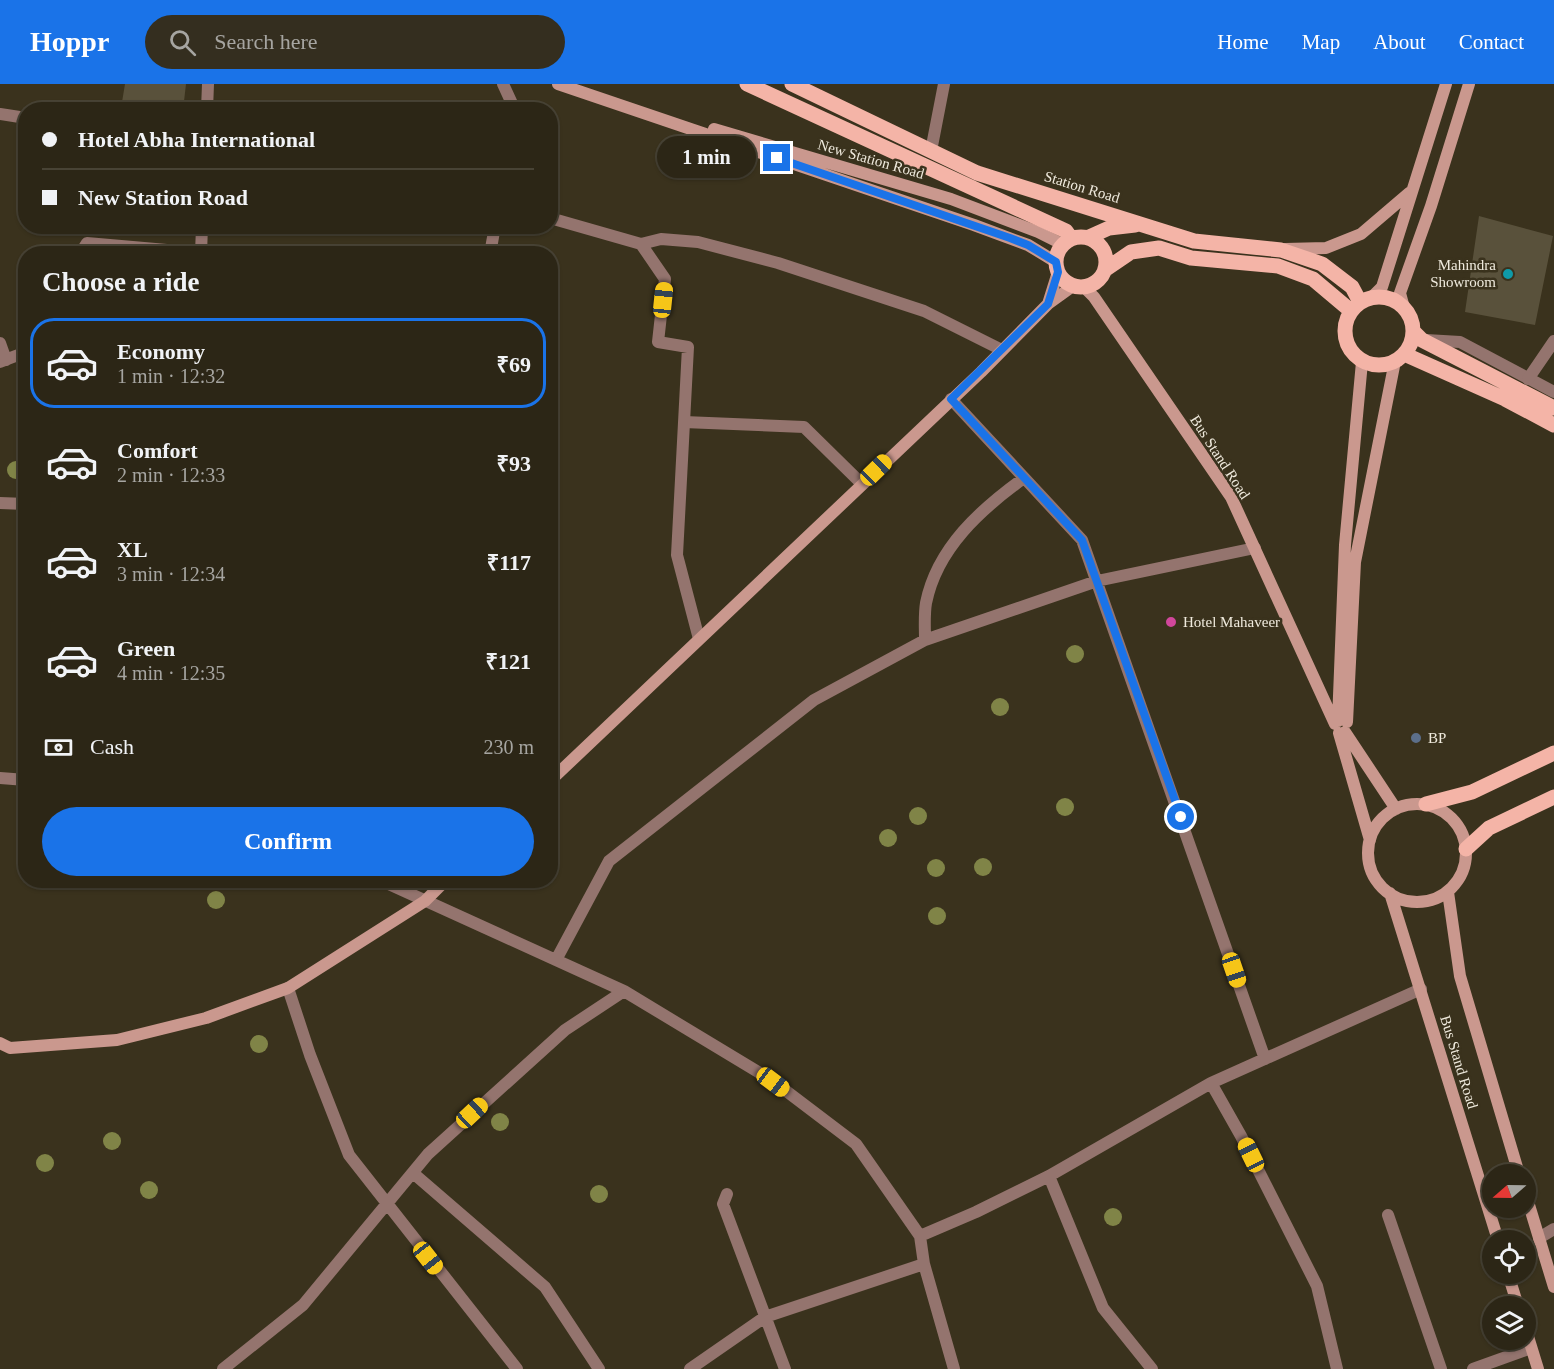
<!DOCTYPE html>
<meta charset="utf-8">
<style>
:root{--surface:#2c2616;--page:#342e1f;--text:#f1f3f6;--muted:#a6a5a1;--line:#484335;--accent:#1a73e8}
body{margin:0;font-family:Georgia,serif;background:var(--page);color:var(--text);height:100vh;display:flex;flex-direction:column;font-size:22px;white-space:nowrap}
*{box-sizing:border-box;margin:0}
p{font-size:20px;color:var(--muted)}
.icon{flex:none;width:33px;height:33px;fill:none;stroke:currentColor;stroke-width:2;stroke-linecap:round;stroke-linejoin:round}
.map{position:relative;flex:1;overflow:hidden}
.drawer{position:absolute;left:18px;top:162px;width:540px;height:642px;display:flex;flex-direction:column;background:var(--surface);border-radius:24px;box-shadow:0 2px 4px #0004,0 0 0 2px var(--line)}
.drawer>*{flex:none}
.top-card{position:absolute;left:18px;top:18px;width:540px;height:132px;border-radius:24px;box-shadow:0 2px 4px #0004,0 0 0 2px var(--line);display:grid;align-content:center;height:132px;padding:0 24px;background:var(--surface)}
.needle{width:39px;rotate:250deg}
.fabs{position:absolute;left:1482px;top:1080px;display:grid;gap:12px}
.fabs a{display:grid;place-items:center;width:54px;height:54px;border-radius:50%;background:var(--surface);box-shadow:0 2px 4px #0004,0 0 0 2px var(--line);font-size:30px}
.end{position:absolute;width:27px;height:27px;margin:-14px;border:8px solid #1a73e8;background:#fff;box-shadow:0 0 0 3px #fff}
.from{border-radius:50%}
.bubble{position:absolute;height:42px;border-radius:21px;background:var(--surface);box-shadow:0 2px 4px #0004,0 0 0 2px var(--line);font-size:20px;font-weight:700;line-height:42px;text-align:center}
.car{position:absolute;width:18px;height:36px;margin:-18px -9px;border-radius:8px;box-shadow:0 0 4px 2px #0007;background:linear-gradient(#f5c518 24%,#345 0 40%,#f5c518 0 76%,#345 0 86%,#f5c518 0)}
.top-card b{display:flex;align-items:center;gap:21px;height:57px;font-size:22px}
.top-card b+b{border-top:2px solid var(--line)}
.top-card i{width:15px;height:15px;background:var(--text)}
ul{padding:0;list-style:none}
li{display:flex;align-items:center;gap:18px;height:90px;margin:0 12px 9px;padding:0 12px;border:3px solid transparent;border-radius:24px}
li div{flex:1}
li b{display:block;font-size:22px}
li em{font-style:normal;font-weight:700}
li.selected{border-color:var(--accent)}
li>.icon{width:54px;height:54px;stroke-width:1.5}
h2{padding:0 24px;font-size:27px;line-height:72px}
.pay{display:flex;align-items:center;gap:15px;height:66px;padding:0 24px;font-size:22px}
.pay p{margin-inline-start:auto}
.action{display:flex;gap:12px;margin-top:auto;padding:12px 24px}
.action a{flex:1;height:69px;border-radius:36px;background:var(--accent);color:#fff;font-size:24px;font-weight:700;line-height:69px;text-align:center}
header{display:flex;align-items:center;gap:36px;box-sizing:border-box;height:84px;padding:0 30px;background:var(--accent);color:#fff}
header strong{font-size:28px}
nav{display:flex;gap:33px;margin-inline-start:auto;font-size:21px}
.search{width:420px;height:54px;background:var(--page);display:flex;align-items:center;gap:15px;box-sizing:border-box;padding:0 21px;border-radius:33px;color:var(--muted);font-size:22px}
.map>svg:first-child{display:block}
</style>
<header>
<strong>Hoppr</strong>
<div class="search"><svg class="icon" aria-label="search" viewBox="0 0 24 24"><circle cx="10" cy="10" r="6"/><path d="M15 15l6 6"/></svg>Search here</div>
<nav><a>Home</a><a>Map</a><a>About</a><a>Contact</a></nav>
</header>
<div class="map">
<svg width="1554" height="1285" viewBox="0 0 1554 1285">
<rect width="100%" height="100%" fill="#3a321d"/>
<path fill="#59513b" d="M125,0H186L183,26L121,24Z
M1479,132L1553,152L1535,241L1465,228Z"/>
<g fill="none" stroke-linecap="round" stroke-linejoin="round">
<path stroke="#94746e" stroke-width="12" d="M1426,256L1460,258L1554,308"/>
<path stroke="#94746e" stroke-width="12" d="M503,0L515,26
M207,26L208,0
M0,30L26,34
M931,67L944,0
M550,134L641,160L665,195L658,258L688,263L677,471L699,555
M641,160L661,155L698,158L778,179L924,227L1002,266
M80,170L87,159L201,169
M201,170L202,142
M490,170L495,142
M0,259L6,276
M0,278L26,268
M1528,295L1554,257
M951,315L1082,456L1265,975
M684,338L804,343L862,400
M0,419L26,420
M925,556C925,544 924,531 926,519C937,464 981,425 1024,394
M0,694L26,696
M380,796L624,907L773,997L856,1060L920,1152L924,1180L954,1285
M556,876L609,777L814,616L925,556L1097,497L1255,464
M288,904L310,971L349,1071L517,1285
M1211,999L1241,1052L1317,1202L1337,1285
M413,1089L545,1203L599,1285
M1049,1092L1103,1224L1152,1285
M727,1110L723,1120L785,1285
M1388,1131L1441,1285
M920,1152L976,1128L1049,1092L1211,999L1421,905
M1539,1154L1554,1145
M223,1285L303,1221L428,1070L565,946L624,907
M690,1285L765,1233L924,1180
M1473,1285L1531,1264"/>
<path stroke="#ca988e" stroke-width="12" d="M558,0L974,141L1028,161L1056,178
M714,45L951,115L1038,148L1062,160
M1285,165L1326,164L1361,150L1409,109
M1084,203L1094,213L1231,413L1335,640
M1371,214L1382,203L1446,0
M1048,220L1058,188
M1404,224L1400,209L1431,122L1469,0
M1338,637L1345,461L1362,278
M1347,638L1355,478L1395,277
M1345,648L1396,725
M1339,649L1370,756
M550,697L981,288L1048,220L1073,202
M1368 769a49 49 0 1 1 98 0a49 49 0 1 1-98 0Z
M1448,808L1460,892L1519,1090
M1390,809L1498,1156
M0,959L10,964L117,956L206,934L288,904L425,817L446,796
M1526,1111L1554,1203
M1508,1190L1518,1222
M1526,1246L1538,1285"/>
<path stroke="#f4b4a7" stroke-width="15" d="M747,0L1066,147L1071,154
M792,0L977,89L1194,157L1281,166L1322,180L1352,203L1360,218
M1056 178a25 25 0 1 1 50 0a25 25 0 1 1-50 0Z
M1089,153L1109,144L1135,141
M1106,185L1131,168L1159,164L1191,174L1278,182L1313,195L1351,227
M1345 247a34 34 0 1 1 68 0a34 34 0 1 1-68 0Z
M1413,247L1422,256L1554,324
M1404,270L1505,315L1554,341
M1426,720L1472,708L1554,669
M1466,765L1489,744L1554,713"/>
</g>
<g fill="#808447">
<circle cx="16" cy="386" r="9"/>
<circle cx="1075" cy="570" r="9"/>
<circle cx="1000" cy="623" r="9"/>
<circle cx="1065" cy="723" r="9"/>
<circle cx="918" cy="732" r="9"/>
<circle cx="888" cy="754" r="9"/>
<circle cx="983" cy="783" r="9"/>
<circle cx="936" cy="784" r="9"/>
<circle cx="216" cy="816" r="9"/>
<circle cx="937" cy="832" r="9"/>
<circle cx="259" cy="960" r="9"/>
<circle cx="500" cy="1038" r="9"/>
<circle cx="112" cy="1057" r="9"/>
<circle cx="45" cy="1079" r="9"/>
<circle cx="149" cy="1106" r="9"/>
<circle cx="599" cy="1110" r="9"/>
<circle cx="1113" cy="1133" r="9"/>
</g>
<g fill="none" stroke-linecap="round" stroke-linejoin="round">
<path stroke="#1a73e8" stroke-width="8" d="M777,74L1010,154L1028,161L1056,178L1058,188L1048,220L951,315L1082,456L1181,733"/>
</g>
<circle fill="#0f9aa8" stroke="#3a321d" stroke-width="2" cx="1508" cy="190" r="6"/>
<circle fill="#d1479c" stroke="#3a321d" stroke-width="2" cx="1171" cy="538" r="6"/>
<circle fill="#5c6f8a" stroke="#3a321d" stroke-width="2" cx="1416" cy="654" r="6"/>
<g text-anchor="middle" stroke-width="5" stroke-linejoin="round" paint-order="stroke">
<g font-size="15" fill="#efeadd" stroke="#3a321d">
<text transform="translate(871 75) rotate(16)" y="5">New Station Road</text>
<text transform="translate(1082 103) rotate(17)" y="5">Station Road</text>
<text transform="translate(1220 373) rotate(57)" y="5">Bus Stand Road</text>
<text transform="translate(1459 978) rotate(73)" y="5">Bus Stand Road</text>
</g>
<g font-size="15" fill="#efeadd" stroke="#3a321d" text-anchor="start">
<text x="1496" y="186" text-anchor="end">Mahindra<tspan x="1496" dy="17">Showroom</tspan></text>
<text x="1183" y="543">Hotel Mahaveer</text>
<text x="1428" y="659">BP</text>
</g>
</g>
</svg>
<div class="fabs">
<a><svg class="needle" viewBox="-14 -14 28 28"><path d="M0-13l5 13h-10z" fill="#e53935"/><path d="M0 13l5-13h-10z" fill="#a6a5a1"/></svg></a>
<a><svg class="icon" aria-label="locate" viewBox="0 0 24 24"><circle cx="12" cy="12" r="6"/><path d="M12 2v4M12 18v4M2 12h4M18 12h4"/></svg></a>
<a><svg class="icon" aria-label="layers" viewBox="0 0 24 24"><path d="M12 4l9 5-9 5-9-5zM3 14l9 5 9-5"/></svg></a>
</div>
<i class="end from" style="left:1181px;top:733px"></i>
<i class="end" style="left:777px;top:74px"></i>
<div class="bubble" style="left:657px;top:52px;width:99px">1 min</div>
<i class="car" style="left:663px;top:216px;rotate:6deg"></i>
<i class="car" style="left:876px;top:386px;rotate:46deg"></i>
<i class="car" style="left:1234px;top:886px;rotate:161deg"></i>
<i class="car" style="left:773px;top:998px;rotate:127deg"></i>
<i class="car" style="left:472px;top:1029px;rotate:47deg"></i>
<i class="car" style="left:1251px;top:1071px;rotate:334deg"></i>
<i class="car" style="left:428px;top:1174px;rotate:142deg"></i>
<div class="top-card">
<b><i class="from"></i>Hotel Abha International</b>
<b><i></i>New Station Road</b>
</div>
<section class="drawer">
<h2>Choose a ride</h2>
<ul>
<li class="selected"><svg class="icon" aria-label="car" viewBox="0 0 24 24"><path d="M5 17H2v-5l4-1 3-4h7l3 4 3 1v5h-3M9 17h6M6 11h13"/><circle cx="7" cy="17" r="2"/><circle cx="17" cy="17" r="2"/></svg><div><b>Economy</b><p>1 min · 12:32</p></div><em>₹69</em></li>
<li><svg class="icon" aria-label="car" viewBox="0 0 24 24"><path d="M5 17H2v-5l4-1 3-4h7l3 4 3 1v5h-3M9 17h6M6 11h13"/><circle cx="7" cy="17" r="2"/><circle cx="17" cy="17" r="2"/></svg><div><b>Comfort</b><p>2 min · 12:33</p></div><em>₹93</em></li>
<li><svg class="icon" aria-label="car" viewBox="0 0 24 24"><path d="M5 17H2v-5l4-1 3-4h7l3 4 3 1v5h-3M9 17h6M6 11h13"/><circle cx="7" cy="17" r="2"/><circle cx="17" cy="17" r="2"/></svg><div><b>XL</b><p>3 min · 12:34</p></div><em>₹117</em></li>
<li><svg class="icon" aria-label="car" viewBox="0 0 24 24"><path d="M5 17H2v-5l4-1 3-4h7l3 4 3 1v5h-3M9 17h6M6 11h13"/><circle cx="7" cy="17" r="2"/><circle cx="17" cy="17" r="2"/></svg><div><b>Green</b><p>4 min · 12:35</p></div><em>₹121</em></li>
</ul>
<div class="pay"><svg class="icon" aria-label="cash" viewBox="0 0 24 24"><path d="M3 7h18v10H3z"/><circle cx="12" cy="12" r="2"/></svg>Cash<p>230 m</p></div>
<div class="action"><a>Confirm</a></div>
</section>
</div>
